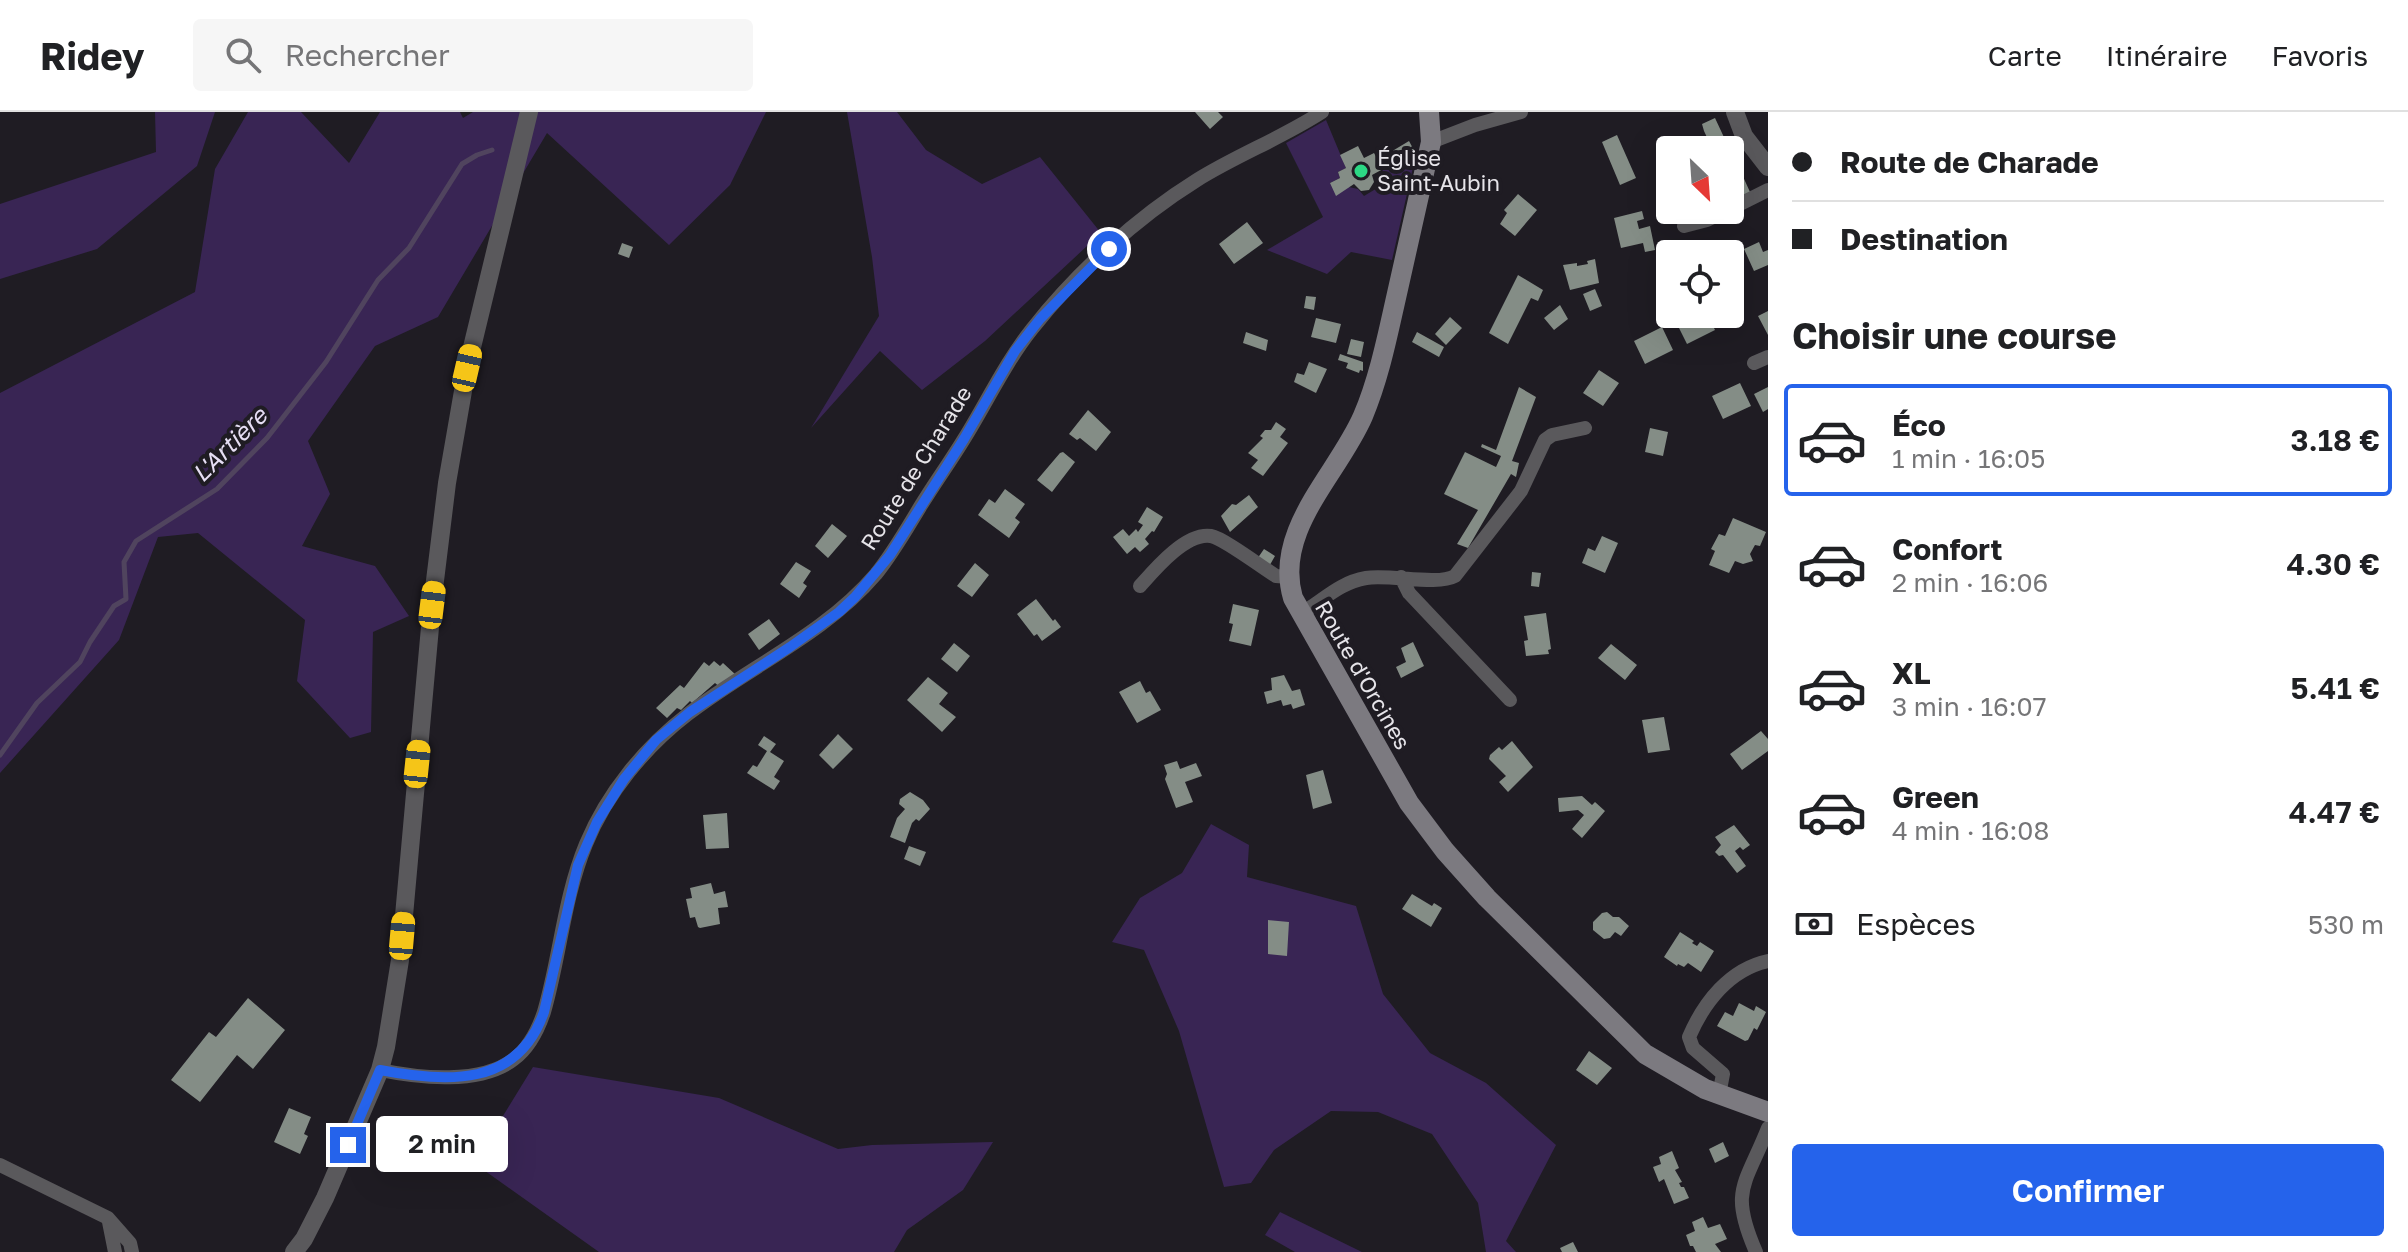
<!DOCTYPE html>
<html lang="fr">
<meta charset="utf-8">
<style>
:root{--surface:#fff;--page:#f6f6f6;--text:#202124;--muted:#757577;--line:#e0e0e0;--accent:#2563eb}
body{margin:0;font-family:"Golos Text",sans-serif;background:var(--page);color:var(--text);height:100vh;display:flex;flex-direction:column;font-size:30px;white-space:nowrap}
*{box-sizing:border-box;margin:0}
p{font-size:26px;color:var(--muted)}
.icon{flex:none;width:44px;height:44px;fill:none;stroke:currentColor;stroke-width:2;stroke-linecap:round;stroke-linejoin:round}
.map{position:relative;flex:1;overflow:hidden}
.details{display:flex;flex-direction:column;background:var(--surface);width:640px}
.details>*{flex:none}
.banner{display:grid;align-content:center;height:176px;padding:0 24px;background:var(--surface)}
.needle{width:52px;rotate:155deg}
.fabs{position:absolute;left:1656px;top:24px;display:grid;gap:16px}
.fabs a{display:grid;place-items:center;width:88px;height:88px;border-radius:8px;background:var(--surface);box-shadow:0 8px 32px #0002;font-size:40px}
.end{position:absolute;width:36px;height:36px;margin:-18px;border:10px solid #2563eb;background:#fff;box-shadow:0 0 0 4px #fff}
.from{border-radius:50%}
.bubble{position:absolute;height:56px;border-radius:8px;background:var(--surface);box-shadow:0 8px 32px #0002;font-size:26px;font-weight:600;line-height:56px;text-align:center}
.car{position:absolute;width:24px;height:48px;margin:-24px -12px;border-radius:10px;box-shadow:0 0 6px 2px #0007;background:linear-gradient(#f5c518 24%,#345 0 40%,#f5c518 0 76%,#345 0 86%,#f5c518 0)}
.banner b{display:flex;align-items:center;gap:28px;height:76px;font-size:30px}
.banner b+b{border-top:2px solid var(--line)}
.banner i{width:20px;height:20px;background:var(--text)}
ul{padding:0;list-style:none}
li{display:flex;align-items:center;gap:24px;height:112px;margin:0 16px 12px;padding:0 8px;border:4px solid transparent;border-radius:8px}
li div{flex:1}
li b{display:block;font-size:30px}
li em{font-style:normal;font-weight:600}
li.selected{border-color:var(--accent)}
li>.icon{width:72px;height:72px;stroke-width:1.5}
h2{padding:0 24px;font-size:36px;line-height:96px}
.pay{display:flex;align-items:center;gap:20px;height:88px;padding:0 24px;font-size:30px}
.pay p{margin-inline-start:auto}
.cta{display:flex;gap:16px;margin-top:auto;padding:16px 24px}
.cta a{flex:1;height:92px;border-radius:8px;background:var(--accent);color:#fff;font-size:32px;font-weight:600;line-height:92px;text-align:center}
header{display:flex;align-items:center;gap:48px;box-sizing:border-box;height:112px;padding:0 40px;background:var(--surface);border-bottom:2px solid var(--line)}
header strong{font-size:38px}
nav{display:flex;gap:44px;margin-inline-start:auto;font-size:28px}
.search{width:560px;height:72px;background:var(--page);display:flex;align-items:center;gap:20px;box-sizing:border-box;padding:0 28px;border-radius:8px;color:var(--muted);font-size:30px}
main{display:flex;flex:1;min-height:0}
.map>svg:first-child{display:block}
</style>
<header>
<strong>Ridey</strong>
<div class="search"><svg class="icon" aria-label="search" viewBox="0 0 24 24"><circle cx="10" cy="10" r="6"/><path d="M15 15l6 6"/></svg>Rechercher</div>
<nav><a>Carte</a><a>Itinéraire</a><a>Favoris</a></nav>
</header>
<main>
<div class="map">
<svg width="1768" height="1140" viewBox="0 0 1768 1140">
<rect width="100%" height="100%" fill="#1f1c23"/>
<path fill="#392554" d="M155,0H215L197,54L97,137L0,167V92L156,40Z
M248,0H301L349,51L380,0H460L463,6L473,0H766L730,73L669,133L547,21L438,205L375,234L308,329L330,382L302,434L375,454L409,504L373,520L371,620L350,626L297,569L305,508L198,421L158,425L119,528L0,661V281L195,180L215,57Z
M847,0H897L926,38L982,72L1040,45L1101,121L985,229L922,278L880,239L811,316L879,204L872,145Z
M1326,8L1346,56L1338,60L1340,66L1330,71L1358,77L1364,84L1379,75L1383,57L1416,42L1392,148L1351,140L1327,162L1267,138L1323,105L1286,31Z
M1211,712L1249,733L1247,765L1356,794L1383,882L1430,941L1486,971L1556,1033L1506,1129L1516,1140H1486L1478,1091L1432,1022L1378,1000L1331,999L1274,1038L1251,1071L1224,1075L1179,919L1144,838L1112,830L1140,786L1182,761Z
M533,955L719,986L838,1037L872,1033L993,1030L963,1078L907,1118L894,1140H599L474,1051Z
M1280,1100L1362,1140H1295L1265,1123Z"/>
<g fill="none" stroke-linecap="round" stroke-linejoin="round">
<path stroke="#50445e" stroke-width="5" d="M0,643L37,591L80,550L90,530L114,494L126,487L124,450L136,429L217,377L267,326L326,250L378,168L409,136L462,52L477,43L492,38"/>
</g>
<path fill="#848d86" d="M1195,0H1218L1223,5L1210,17Z
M1715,6L1729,36L1730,38H1713L1704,19L1702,12Z
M1617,23L1636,66L1620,73L1602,30Z
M1409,29L1416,42L1395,52L1389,41Z
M1358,34L1364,46L1374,41L1383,57L1372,63L1374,70L1369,78L1361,79L1354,72L1336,84L1330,71L1340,66L1338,60L1346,56L1340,43Z
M1740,58L1750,80L1735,87L1733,83L1730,84V62Z
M1518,82L1537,98L1515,124L1500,112L1507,101L1504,98Z
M1642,99L1644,107L1637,109L1639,117L1650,114L1655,138L1645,140L1643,131L1621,136L1614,106Z
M1247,110L1263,131L1234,152L1219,132Z
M1759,130L1763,140L1768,138V153L1754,159L1744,137Z
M622,131L633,135L629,146L618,142Z
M1595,147L1599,171L1570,178L1563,153L1577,151V154L1588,152L1587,149Z
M1518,163L1543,178L1538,189L1531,186L1508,232L1489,221Z
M1595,177L1602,194L1590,199L1583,182Z
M1306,184L1316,185L1314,198L1304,196Z
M1560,193L1568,207L1554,218L1544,206Z
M1768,199V223L1758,204Z
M1682,202H1707L1715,218L1687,232L1674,206Z
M1450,205L1462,216L1446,233L1435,222Z
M1316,206L1341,212L1336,231L1311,225Z
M1662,215L1673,238L1645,252L1634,229Z
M1246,220L1268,228L1266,239L1243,231Z
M1417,220L1444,235L1439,245L1412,230Z
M1351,227L1364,230L1361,245L1347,242Z
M1340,242L1363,250V259L1360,258L1359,261L1346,256L1348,251L1338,248Z
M1309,250L1327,257L1316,281L1294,270L1297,261L1304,263Z
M1599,258L1619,271L1603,294L1583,281Z
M1740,271L1751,294L1723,307L1712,284Z
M1519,275L1536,285L1512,349L1519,351L1516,365L1511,362L1468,436L1457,432L1478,398L1444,382L1465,340L1496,355L1501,344L1481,335L1482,332L1496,338Z
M1768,275V297L1763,300L1754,282Z
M1088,298L1111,320L1096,339L1080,326L1077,328L1069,322Z
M1276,310L1286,317L1280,325L1288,331L1263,364L1251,356L1258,348L1248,341L1263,326L1260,324L1265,318H1271Z
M1650,316L1668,320L1663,344L1645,340Z
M1063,340L1075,350L1052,380L1037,368L1060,341Z
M1005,377L1025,392L1015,406L1020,410L1009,426L978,403L989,387L995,391Z
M1249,383L1258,395L1230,420L1221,404L1232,392L1236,393Z
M1147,395L1163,405L1154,420L1152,419L1145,427L1149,432L1140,440L1135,435L1127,442L1113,425L1123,417L1129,424L1136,417L1138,420L1143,413L1138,410Z
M1733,406L1766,420L1760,434L1755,433L1750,442L1753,449L1743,452L1735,449L1729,461L1709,453L1715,439L1711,437L1719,422L1725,424Z
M832,412L847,424L828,446L815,434Z
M1602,424L1618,431L1605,461L1582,451L1588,436L1595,439Z
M1264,437L1275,444L1267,458L1255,450Z
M796,450L811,459L803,471L807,474L799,486L780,472Z
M975,451L989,463L972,485L957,474Z
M1532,460L1541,461L1539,475L1531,474Z
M1036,487L1053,509L1055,507L1061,515L1042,529L1037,522L1034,524L1017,502Z
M1233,492L1259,498L1251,534L1229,529L1233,512L1229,511Z
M1546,501L1551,537L1548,538L1549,542L1526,544L1524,529L1528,528L1524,504Z
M769,507L780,522L759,538L748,522Z
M1413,530L1424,554L1401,566L1396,555L1406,550L1401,536Z
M954,531L970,544L957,560L941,547Z
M1611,532L1637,553L1625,568L1598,546Z
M714,549L720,554L723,551L736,563L722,577L715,571L692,591L690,589L681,598L677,596L667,606L656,596L680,573L684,576L704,550L709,554Z
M1284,563L1292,579L1300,577L1305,593L1293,597L1291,592L1283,594L1281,588L1267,592L1264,580L1272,578L1271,566Z
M928,565L948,581L939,592L956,605L942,620L907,588Z
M1140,569L1146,581L1150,579L1161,598L1137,611L1119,580Z
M1664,605L1670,638L1648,641L1642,608Z
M1761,619L1768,627V639L1742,658L1730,642Z
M838,622L853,637L833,657L819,643Z
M764,624L776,632L770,640L784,649L774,665L780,669L774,678L747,661L753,653L757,655L767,639L758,633Z
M1512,629L1533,655L1508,680L1499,670L1506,664L1489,647L1490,643L1499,635L1502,638Z
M1177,649L1180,657L1196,651L1202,664L1185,670L1193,690L1176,696L1165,667L1167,662L1164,653Z
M1323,658L1332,691L1313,697L1306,663Z
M910,680L923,688L930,697L919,709L916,707L912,711L905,731L890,725L897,706L905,697L899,692L900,687Z
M1582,684L1592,693L1595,690L1605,699L1582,726L1572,717L1584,703L1578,698L1559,700L1558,686Z
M727,701L729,736L706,737L703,703Z
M1734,713L1750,733L1743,738L1740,735L1735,739L1746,754L1737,761L1723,743L1719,744L1715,740L1721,733L1715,725Z
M909,734L926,740L920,754L904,747Z
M711,771L714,782L725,779L728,795L718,796L720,812L700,816L698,815L695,805L690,806L686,787L692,786L690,776Z
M1412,782L1432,794L1434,791L1442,796L1431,815L1402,797Z
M1607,800L1613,805H1619L1629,814L1621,824L1615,820L1610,826L1604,827L1593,818V810L1602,801Z
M1268,808L1289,810L1287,844L1268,842Z
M1680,820L1694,829L1692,831L1697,834L1700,830L1714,839L1701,860L1688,851L1684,855L1678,852L1677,854L1664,845Z
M248,886L285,918L253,957L237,943L200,990L171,968L209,920L216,925Z
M1739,891L1754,899L1756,894L1766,900L1757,918L1754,916L1748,928L1745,929L1717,914L1725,900L1733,904Z
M1589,939L1612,956L1597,973L1576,958Z
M289,996L311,1005L304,1022L308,1024L300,1042L274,1030Z
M1723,1030L1729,1044L1715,1051L1709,1037Z
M1672,1039L1679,1056L1675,1058L1682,1070L1679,1071L1681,1075H1684L1689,1086L1674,1092L1664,1067L1659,1070L1653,1055L1661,1052L1659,1045Z
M1703,1105L1708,1116L1720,1112L1727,1127L1715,1132L1721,1140H1696L1693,1134H1690L1686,1123L1695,1119L1692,1110Z
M1573,1130L1578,1140H1562L1560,1136Z"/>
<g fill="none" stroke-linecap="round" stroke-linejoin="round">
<path stroke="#5a595c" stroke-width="14" d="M1431,30L1475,13L1521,0
M1730,97L1768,78
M1684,114L1707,108L1728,98
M1754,251L1768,245
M1401,465L1409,481L1510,588
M1140,474C1155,457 1186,420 1211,424C1223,426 1263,456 1276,464L1288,465
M1300,502C1323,489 1338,471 1366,466C1390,462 1437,474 1455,464L1521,379L1545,328L1552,323L1585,316
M380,958C419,966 481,973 514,947C530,935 538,918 544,900C560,845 564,785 586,732C607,681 645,635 688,602C750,554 824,523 876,462C893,441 906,418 920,395C934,372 950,350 964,327C987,290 1005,251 1032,217C1077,160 1136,106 1197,68C1237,43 1282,26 1322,0
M1719,983L1723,962L1693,936L1689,925C1704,890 1730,857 1768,849
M0,1053L108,1106L130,1131L132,1140
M109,1110L115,1140
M1756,1140C1729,1078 1745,1074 1768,1016"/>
<path stroke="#5a595c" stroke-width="18" d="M1735,0L1744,24L1768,55
M294,1140L304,1127L325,1086L380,958L386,935L400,848L432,493L447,371L467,256L529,0"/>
<path stroke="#7c7a80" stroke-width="20" d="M1429,0L1431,30C1419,82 1408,134 1396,186C1387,226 1379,266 1363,304C1338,362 1273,418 1293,486L1409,691L1445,739L1487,786L1645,942L1705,977L1768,1000"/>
</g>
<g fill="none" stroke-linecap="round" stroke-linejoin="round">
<path stroke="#2563eb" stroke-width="10" d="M348,1033L380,958C447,971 518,975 544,900L578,753L597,710L624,667L656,628L690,600L790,535L839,500L855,485L890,443L964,327L1015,239L1040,207L1109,137"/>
</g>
<circle fill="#2cd884" stroke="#1f1c23" stroke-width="3" cx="1361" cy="59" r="8"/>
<g text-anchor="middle" stroke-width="8" stroke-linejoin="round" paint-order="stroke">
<g font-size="22" fill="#e6e4e9" stroke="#1f1c23" text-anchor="start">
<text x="1377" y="54">Église<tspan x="1377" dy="25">Saint-Aubin</tspan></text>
</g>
<g font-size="22" fill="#e6e4e9" stroke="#1f1c23">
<text transform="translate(916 356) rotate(-58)" y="8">Route de Charade</text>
<text transform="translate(1363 563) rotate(60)" y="8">Route d'Orcines</text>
</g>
<g font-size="24" font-style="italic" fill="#e6def4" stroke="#1f1c23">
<text transform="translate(230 333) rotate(-45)" y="8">L'Artière</text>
</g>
</g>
</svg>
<div class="fabs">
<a><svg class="needle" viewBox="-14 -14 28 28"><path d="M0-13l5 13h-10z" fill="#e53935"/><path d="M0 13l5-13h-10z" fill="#757577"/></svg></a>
<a><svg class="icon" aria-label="locate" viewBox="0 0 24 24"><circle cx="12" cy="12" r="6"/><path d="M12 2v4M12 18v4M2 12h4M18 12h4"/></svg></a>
</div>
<i class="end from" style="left:1109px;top:137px"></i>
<i class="end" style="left:348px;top:1033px"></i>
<div class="bubble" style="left:376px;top:1004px;width:132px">2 min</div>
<i class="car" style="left:467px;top:256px;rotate:13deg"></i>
<i class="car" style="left:432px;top:493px;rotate:7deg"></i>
<i class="car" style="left:417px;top:652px;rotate:6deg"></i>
<i class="car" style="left:402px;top:824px;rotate:5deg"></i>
</div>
<section class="details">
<div class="banner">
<b><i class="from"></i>Route de Charade</b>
<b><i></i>Destination</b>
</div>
<h2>Choisir une course</h2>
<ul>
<li class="selected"><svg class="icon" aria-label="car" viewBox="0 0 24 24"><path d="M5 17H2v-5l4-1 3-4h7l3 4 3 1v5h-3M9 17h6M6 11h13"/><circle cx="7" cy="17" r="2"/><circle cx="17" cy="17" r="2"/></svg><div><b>Éco</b><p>1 min · 16:05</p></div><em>3.18 €</em></li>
<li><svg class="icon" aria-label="car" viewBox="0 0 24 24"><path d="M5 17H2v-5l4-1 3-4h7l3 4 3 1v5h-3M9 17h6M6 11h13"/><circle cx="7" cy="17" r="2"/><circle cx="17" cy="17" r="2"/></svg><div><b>Confort</b><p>2 min · 16:06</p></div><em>4.30 €</em></li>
<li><svg class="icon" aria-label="car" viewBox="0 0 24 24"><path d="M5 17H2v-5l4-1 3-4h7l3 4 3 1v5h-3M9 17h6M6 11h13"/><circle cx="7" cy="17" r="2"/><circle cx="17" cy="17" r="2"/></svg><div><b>XL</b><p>3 min · 16:07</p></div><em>5.41 €</em></li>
<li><svg class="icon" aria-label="car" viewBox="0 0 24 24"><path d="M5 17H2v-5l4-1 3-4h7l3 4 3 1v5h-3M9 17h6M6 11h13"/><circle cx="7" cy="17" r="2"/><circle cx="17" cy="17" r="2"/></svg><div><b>Green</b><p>4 min · 16:08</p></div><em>4.47 €</em></li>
</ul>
<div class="pay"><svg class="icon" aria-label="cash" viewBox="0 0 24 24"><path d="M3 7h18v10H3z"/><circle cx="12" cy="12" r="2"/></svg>Espèces<p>530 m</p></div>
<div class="cta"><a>Confirmer</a></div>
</section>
</main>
